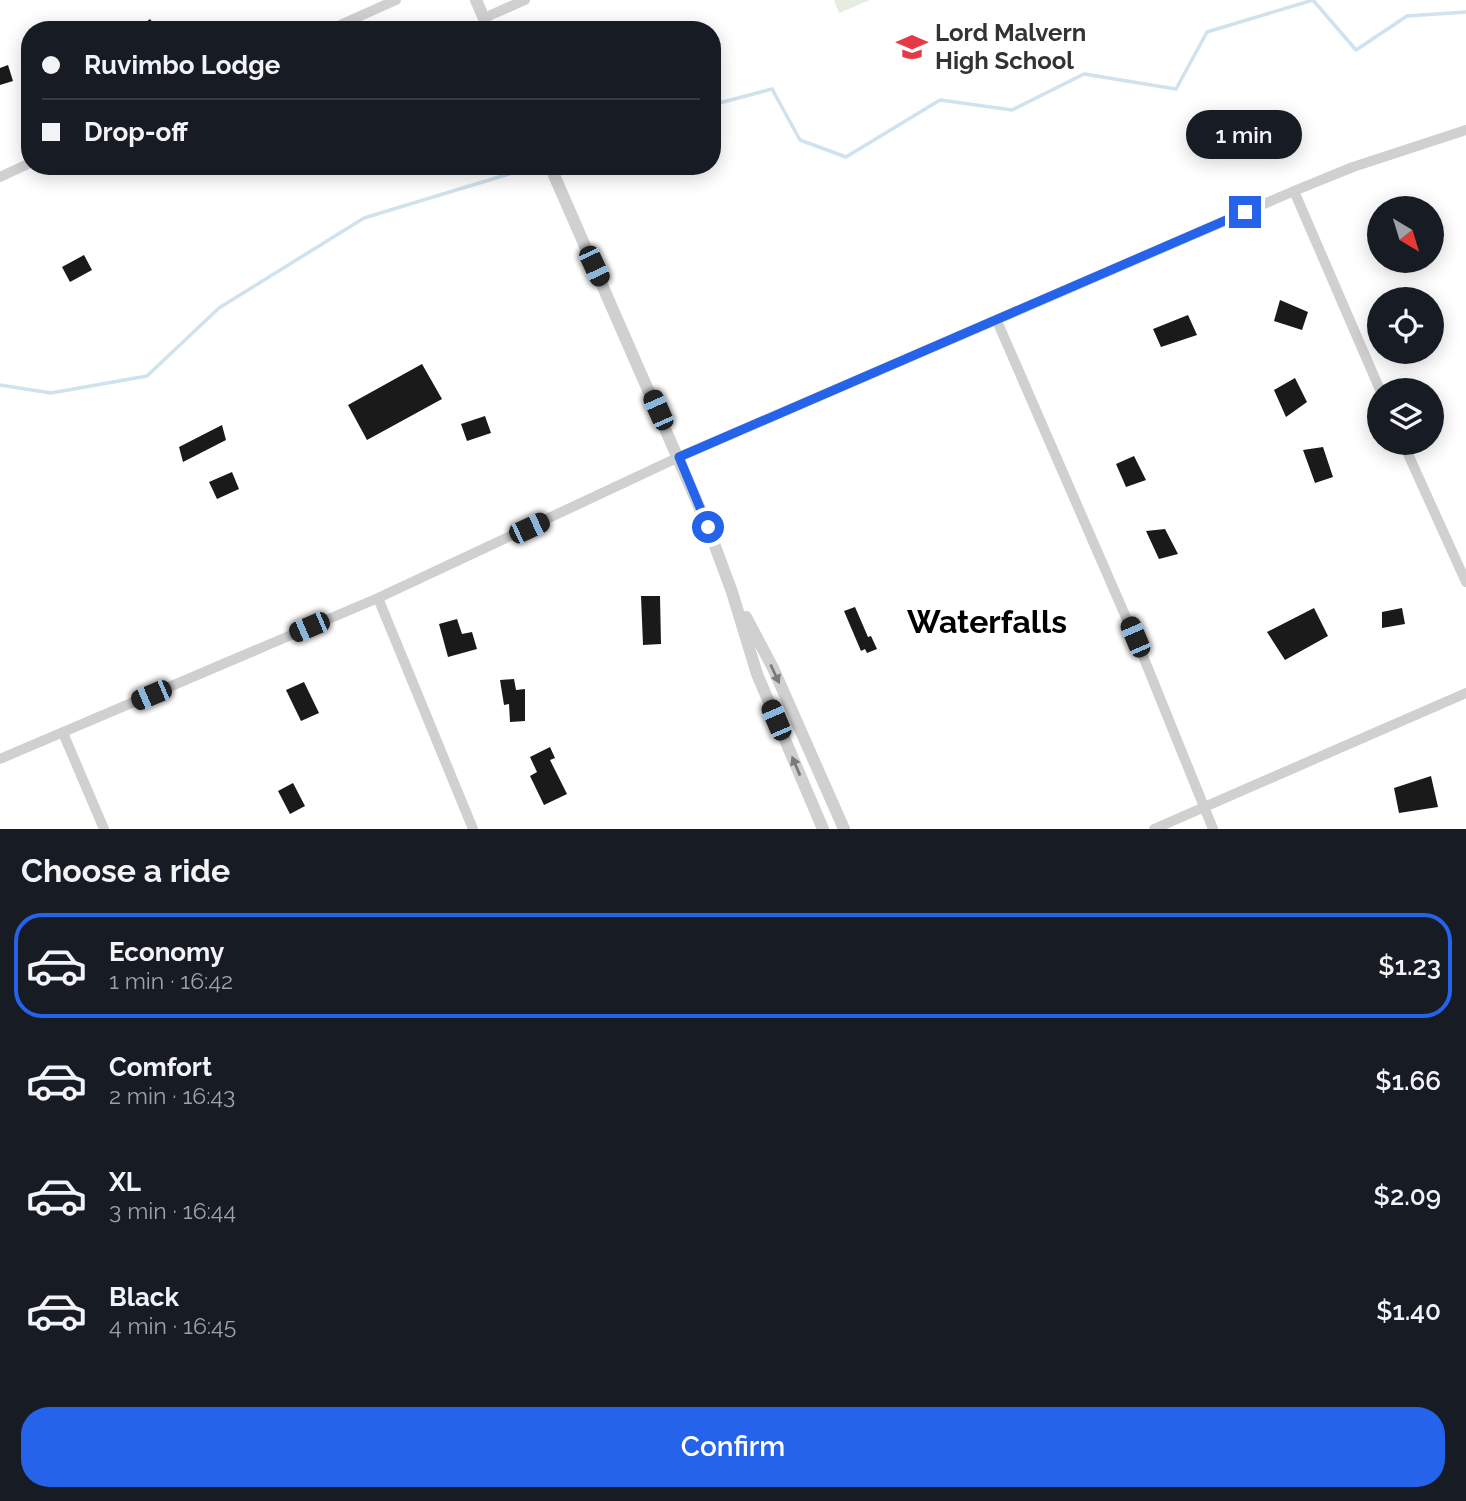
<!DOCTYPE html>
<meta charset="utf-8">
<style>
:root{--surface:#171b24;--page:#242831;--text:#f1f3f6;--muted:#9ea1a6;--line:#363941;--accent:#2563eb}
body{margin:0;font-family:Raleway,sans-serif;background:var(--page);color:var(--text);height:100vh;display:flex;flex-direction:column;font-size:26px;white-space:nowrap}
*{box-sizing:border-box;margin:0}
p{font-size:23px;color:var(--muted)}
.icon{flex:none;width:38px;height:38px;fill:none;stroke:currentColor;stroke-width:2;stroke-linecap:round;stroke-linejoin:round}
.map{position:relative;height:829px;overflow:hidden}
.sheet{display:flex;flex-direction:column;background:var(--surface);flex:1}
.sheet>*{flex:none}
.top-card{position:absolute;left:21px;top:21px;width:700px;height:154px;border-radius:28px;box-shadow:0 4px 18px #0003;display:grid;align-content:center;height:154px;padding:0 21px;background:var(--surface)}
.needle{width:46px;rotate:142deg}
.controls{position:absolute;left:1367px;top:196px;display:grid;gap:14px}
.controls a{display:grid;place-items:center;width:77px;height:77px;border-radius:50%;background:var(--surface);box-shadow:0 4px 18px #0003;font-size:35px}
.end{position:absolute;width:32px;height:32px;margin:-16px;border:9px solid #2563eb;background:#fff;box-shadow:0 0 0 4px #fff}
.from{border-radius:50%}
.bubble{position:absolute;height:49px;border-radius:24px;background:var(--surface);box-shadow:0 4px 18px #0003;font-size:23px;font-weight:600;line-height:49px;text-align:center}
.car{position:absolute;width:21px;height:42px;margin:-21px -10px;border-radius:9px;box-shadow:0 0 5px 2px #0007;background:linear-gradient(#222 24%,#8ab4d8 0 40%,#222 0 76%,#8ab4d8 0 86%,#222 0)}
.top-card b{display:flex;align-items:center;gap:24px;height:66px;font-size:26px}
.top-card b+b{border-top:2px solid var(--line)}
.top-card i{width:18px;height:18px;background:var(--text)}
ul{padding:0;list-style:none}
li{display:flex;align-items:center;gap:21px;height:105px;margin:0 14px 10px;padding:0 7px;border:4px solid transparent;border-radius:28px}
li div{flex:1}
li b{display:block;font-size:26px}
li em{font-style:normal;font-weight:600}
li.on{border-color:var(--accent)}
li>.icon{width:63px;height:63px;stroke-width:1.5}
h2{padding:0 21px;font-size:32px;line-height:84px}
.primary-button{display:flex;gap:14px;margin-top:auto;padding:14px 21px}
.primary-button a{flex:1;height:80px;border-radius:28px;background:var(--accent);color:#fff;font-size:28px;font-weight:600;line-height:80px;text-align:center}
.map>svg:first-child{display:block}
</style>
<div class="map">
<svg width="1466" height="829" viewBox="0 0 1466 829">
<rect width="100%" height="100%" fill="#fff"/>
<path fill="#e6ecdf" d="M834,0H870L839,13Z"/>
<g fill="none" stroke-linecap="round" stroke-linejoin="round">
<path stroke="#cfe2ee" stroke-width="3.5" d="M712,105L772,89L800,140L846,157L940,100L1012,110L1084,74L1176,89L1207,32L1313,0L1356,50L1407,16L1466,12
M0,385L51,393L147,376L219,308L364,218L509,174L523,166"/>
</g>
<path fill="#1a1a1a" d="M150,19L158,30H136Z
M8,65L13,81L0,85V68Z
M84,255L92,270L70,282L62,267Z
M1280,300L1308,312L1302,330L1274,321Z
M1188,315L1197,335L1161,347L1153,329Z
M422,364L442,399L367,440L348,405Z
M1295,378L1307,402L1286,417L1274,390Z
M485,416L491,433L467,441L461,424Z
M222,425L226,440L183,462L179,447Z
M1323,447L1333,477L1315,483L1303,450Z
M1134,456L1146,480L1126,487L1116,464Z
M232,472L239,489L217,499L209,482Z
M1165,529L1178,554L1159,559L1146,531Z
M641,596H660L661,644L643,645Z
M855,607L868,637L871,636L877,649L867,653L865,649L861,651L844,611Z
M1314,608L1328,636L1285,660L1267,632Z
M1402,608L1405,624L1382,628V612Z
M457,619L462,634L472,632L477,649L448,657L439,624Z
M514,679L516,690L525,689V721L510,722L509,704L504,705L500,680Z
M304,682L319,713L301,721L286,690Z
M550,747L555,758L550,760L567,794L544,805L530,776L537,772L530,757Z
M1431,776L1438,807L1399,813L1394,788Z
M293,783L305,806L290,814L278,791Z"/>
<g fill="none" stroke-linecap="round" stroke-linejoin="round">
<path stroke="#d0d0d0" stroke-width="10" d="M484,18L525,0
M329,30L396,0
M0,177L30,163
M1294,191L1380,390
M997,321L1145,661L1213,829
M1403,443L1466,582
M378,598L473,829
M63,733L104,829
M0,759L378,598L679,457L1294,191L1353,167L1466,130
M1154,829L1466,693"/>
<path stroke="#d0d0d0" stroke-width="12" d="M476,0L489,30
M550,166L708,527L732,592L757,674L823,829
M746,617L773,668L844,829"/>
</g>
<defs><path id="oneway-solid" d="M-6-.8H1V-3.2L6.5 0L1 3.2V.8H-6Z" transform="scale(1.75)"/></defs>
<g fill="#7a7a7a">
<use href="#oneway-solid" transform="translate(775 674) rotate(65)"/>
<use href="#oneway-solid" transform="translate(796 766) rotate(-113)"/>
</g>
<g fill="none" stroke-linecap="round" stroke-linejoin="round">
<path stroke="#2563eb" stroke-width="9" d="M708,527L679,457L1245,212"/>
</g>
<defs>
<g id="school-bare" transform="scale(2.415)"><path d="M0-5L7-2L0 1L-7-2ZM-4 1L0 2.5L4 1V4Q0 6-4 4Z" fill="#e63946" stroke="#fff" stroke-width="2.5" paint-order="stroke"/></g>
</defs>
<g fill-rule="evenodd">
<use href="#school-bare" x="912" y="47"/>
</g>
<g text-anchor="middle" stroke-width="7" stroke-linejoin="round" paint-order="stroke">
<g font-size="24" font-weight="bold" fill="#333" stroke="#fff" text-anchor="start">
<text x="935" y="41">Lord Malvern<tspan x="935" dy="28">High School</tspan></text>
</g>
<g font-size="32" font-weight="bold" fill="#000" stroke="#fff">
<text x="987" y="633">Waterfalls</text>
</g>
</g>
</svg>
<div class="controls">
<a><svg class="needle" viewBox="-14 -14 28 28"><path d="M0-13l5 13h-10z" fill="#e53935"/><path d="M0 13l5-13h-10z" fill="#9ea1a6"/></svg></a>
<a><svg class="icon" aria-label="locate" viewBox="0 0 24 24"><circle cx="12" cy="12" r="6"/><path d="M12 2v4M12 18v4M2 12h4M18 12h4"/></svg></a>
<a><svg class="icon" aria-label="layers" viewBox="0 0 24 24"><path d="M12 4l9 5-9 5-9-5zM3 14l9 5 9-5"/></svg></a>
</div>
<i class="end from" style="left:708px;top:527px"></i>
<i class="end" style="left:1245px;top:212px"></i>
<div class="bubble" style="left:1186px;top:110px;width:116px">1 min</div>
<i class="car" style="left:594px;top:266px;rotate:155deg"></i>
<i class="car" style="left:658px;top:410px;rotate:336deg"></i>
<i class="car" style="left:529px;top:528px;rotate:65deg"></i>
<i class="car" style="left:309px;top:627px;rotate:247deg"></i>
<i class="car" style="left:1135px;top:637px;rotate:337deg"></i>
<i class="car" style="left:151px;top:695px;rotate:247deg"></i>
<i class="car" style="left:776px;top:720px;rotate:337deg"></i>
<div class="top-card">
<b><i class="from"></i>Ruvimbo Lodge</b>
<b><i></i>Drop-off</b>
</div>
</div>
<section class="sheet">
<h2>Choose a ride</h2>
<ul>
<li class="on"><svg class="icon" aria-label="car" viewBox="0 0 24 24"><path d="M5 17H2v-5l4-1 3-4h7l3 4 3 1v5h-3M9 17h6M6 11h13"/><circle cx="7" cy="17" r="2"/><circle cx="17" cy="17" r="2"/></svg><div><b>Economy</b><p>1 min · 16:42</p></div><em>$1.23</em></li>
<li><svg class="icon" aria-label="car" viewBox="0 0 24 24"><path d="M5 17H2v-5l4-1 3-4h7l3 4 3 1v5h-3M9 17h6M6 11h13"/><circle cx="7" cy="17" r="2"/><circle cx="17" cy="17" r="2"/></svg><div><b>Comfort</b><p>2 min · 16:43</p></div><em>$1.66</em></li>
<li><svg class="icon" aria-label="car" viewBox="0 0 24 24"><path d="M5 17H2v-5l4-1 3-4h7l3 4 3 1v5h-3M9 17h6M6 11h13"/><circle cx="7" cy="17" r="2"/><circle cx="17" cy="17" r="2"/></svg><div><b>XL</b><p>3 min · 16:44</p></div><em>$2.09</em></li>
<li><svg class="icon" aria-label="car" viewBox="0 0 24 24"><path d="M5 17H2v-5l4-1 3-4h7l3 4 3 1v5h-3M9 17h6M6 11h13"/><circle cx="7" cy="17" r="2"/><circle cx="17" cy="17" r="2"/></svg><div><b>Black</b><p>4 min · 16:45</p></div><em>$1.40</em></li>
</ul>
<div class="primary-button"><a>Confirm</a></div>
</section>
